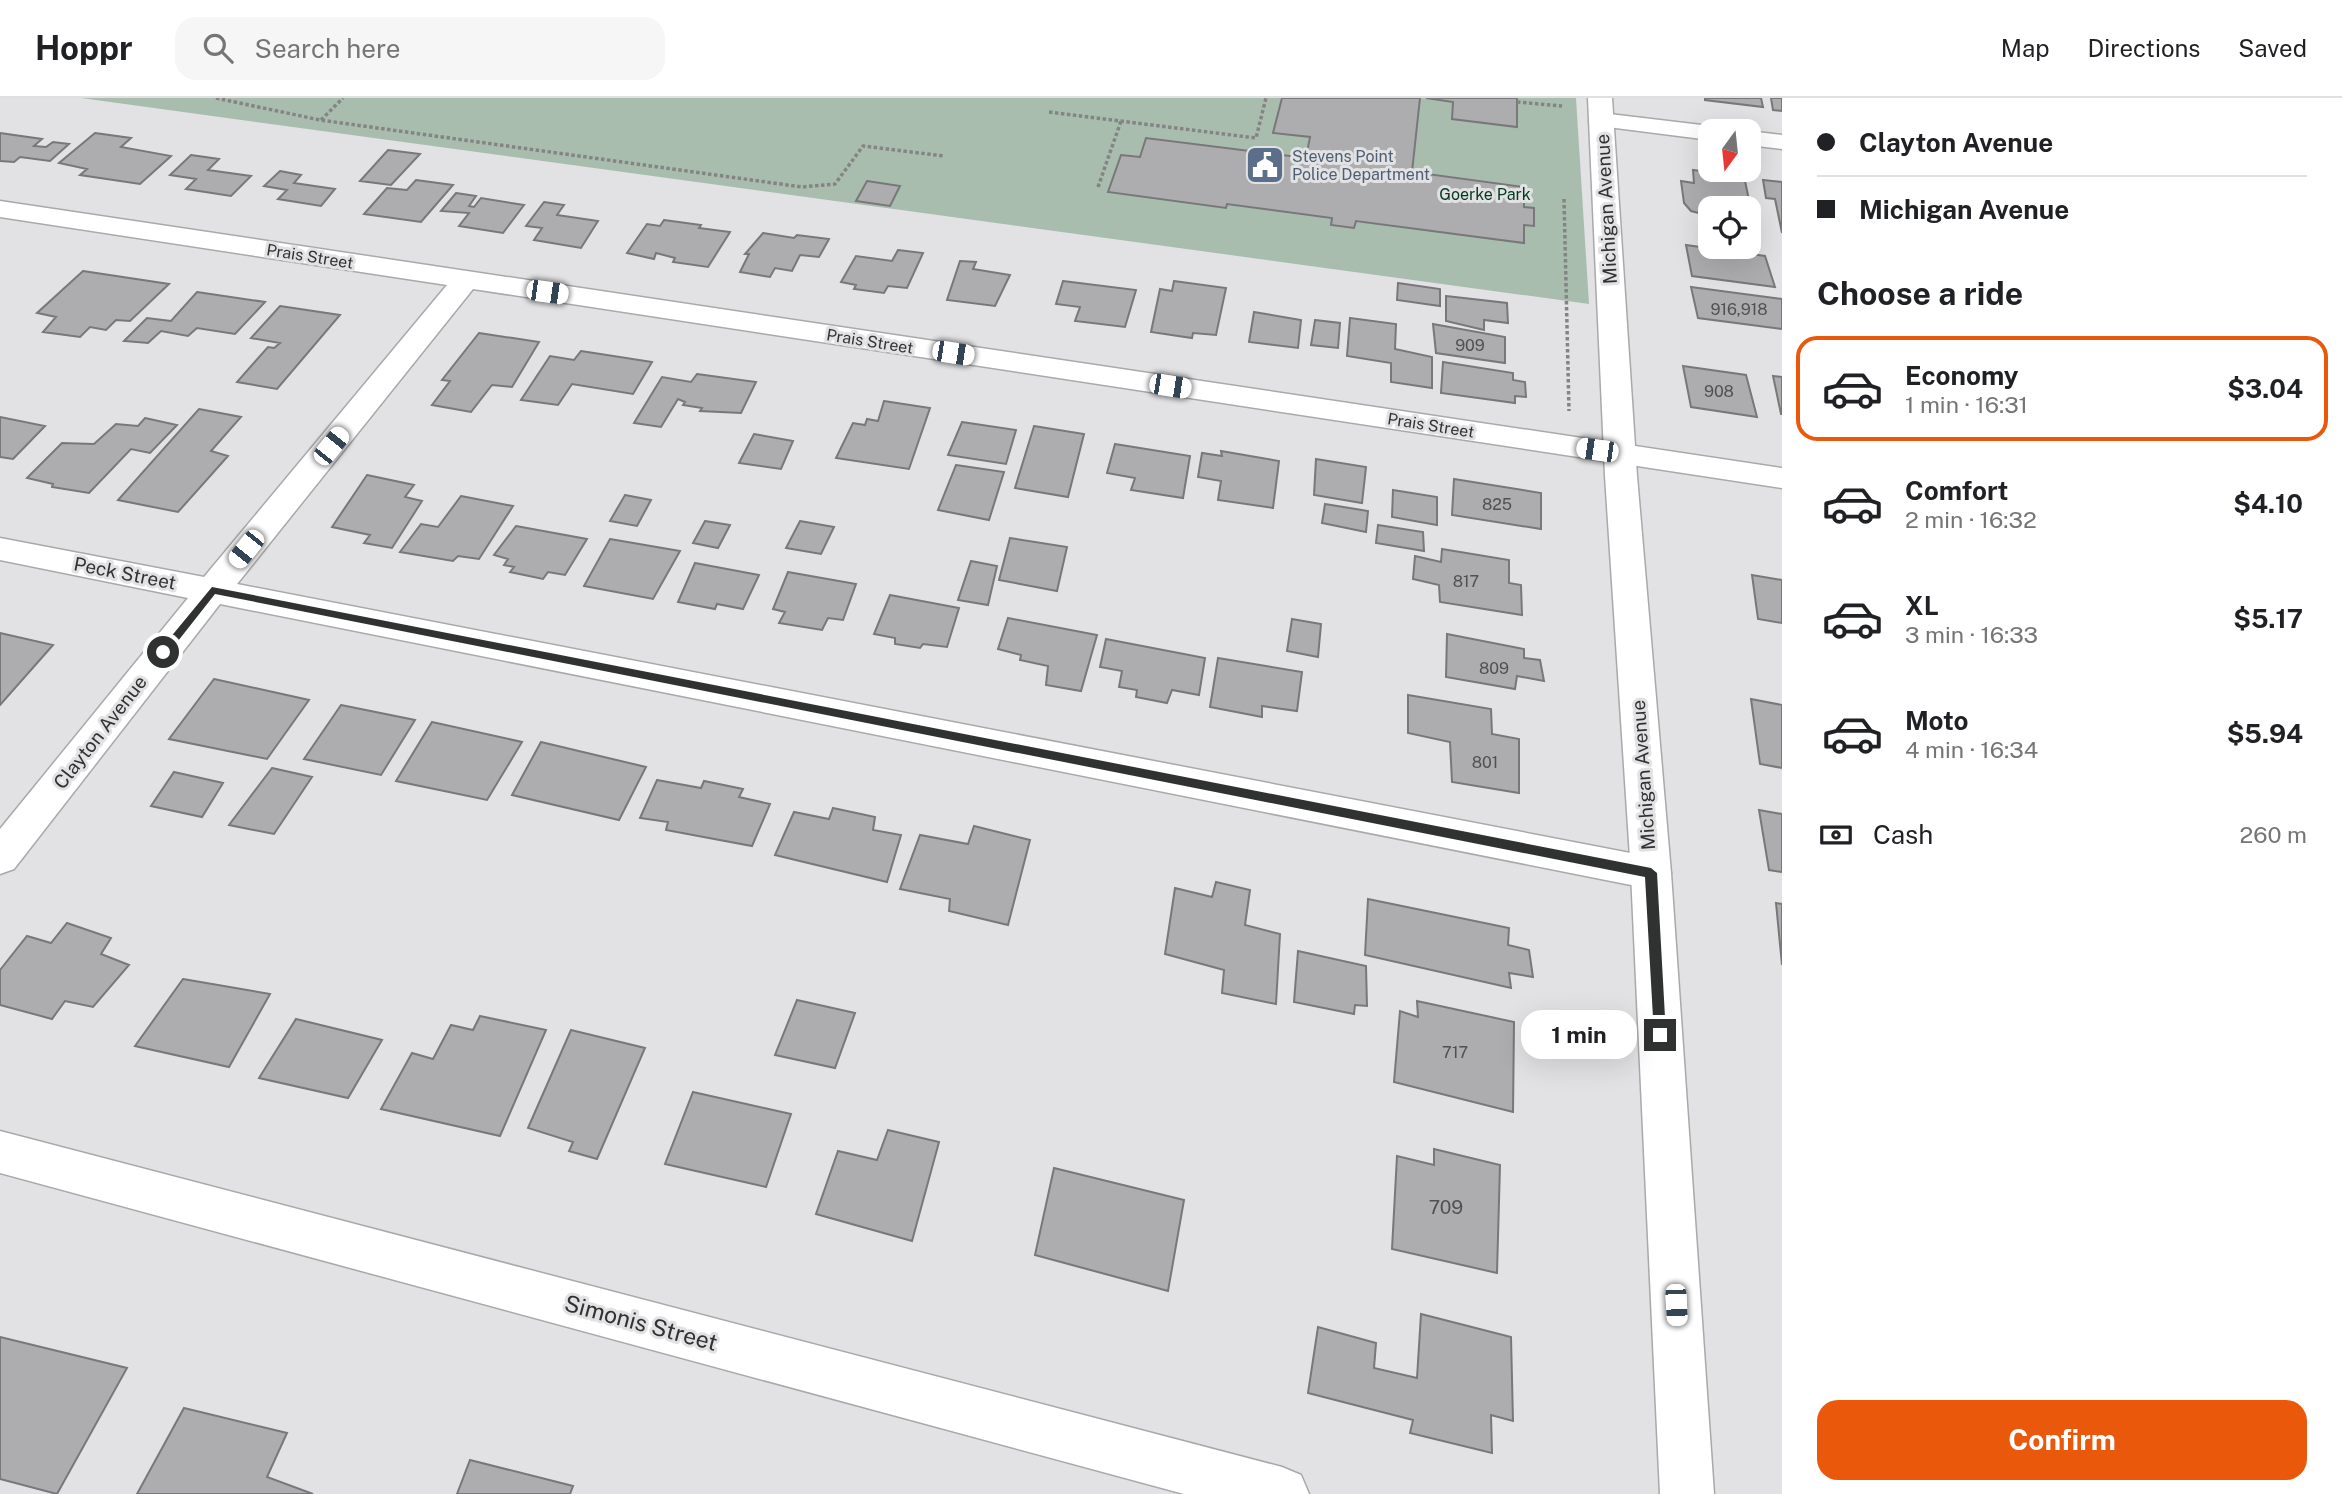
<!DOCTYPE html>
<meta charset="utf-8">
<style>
:root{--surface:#fff;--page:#f6f6f6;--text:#202124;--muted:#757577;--line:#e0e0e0;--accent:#ea580c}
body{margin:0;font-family:"Public Sans",sans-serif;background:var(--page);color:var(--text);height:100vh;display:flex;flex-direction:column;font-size:26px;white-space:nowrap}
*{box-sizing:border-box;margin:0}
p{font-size:23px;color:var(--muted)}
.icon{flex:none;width:38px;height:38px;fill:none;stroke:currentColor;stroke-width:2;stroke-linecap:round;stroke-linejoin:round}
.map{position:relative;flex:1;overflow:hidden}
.details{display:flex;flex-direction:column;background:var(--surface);width:560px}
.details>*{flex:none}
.top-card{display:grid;align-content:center;height:154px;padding:0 35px;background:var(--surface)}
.needle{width:46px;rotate:195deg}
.controls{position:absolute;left:1698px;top:21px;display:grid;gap:14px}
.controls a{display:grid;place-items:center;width:63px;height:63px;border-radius:14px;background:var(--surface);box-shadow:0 7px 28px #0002;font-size:35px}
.end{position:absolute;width:32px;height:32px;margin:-16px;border:9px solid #303131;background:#fff;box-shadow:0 0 0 4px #fff}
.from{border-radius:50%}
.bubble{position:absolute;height:49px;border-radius:21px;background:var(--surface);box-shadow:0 7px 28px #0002;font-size:23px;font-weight:700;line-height:49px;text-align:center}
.car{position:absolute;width:21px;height:42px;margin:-21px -10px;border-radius:9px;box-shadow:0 0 5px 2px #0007;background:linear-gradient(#fff 24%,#345 0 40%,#fff 0 76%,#345 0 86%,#fff 0)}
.top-card b{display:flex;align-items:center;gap:24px;height:66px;font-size:26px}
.top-card b+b{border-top:2px solid var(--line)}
.top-card i{width:18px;height:18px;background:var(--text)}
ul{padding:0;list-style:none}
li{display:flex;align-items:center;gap:21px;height:105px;margin:0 14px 10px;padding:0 21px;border:4px solid transparent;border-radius:21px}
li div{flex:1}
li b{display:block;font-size:26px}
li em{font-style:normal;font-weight:700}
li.current{border-color:var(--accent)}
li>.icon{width:63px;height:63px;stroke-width:1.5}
h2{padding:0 35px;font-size:32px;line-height:84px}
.pay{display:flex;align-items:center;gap:18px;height:77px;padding:0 35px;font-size:26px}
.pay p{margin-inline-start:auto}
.button{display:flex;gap:14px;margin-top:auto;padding:14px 35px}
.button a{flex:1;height:80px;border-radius:21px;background:var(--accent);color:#fff;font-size:28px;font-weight:700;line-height:80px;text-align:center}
header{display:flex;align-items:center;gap:42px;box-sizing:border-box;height:98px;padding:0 35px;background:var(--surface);border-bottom:2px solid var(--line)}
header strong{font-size:33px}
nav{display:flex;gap:38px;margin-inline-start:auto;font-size:24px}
.search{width:490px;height:63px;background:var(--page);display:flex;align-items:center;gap:18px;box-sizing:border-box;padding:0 24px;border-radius:21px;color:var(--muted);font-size:26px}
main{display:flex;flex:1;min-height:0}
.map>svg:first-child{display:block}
</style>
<header>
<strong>Hoppr</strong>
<div class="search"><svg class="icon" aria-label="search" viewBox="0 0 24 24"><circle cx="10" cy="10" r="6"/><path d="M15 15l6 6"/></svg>Search here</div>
<nav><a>Map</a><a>Directions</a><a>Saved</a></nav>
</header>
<main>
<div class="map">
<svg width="1782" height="1396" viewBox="0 0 1782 1396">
<rect width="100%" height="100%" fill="#e2e2e4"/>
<path fill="#a9bdaf" d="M81,0H1576L1589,206Z"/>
<path fill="#adadaf" stroke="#78787a" stroke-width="2" d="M1282,0H1420L1412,74L1524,89V109L1534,110V128L1524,127V145L1356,123L1354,130L1331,127L1332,120L1227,106L1226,110L1108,94L1121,57L1140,59L1146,40L1306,60L1310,39L1273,35Z
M1426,0H1517V29L1452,21L1453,4Z
M1705,0H1761L1763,9L1705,2Z
M1771,0H1782V13L1773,12Z
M0,35L42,41L34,48L46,49L53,44L69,46L50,63L20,59L14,64L0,63Z
M95,35L131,40L121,49L171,58L140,86L80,77L87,71L59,65Z
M388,52L420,56L391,87L360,83Z
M191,57L219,61L208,72L251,78L231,98L186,91L196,81L170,77Z
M1693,72L1744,78L1750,107L1729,104L1730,110H1710V118L1691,113L1684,105L1681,83L1694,85Z
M280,73L301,77L294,85L335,91L321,108L278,101L287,92L264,88Z
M416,82L453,87L421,124L364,116L387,90L407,92Z
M1763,82L1782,84V135L1775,101L1766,100Z
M867,83L900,88L890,108L856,103Z
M456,95L476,98L469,108L474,109L481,100L524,107L503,135L459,128L469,115L441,113Z
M544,104L564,107L557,117L598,123L581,150L534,142L542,130L526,128Z
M664,122L701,127L699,130L730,134L708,169L673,164L675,160L656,155L654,161L627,155L647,126L660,128Z
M763,135L794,140L797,137L829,141L819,159L800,157L792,173L775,170L770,179L740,174L749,156H745Z
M1686,147L1765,158L1775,189L1692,178Z
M898,152L923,155L907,190L888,188L884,195L854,191L856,187L841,184L856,158L892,163Z
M960,163L976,164L973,171L1010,177L995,208L947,202Z
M83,173L169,186L130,223L116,222L106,232L90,229L80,239L43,234L56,219L37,215Z
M1063,183L1136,192L1125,229L1075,223L1080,209L1056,206Z
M1174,183L1226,190L1216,237L1193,235L1192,240L1151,234L1160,191L1172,193Z
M1398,185L1440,191V208L1397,202Z
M1691,189L1782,201V231L1698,220Z
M197,194L265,204L235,236L197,230L188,238L161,233L148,245L124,243L147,220L171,223Z
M1446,198L1507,205L1508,225L1484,222V232L1446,223Z
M280,208L340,217L277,291L237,284L268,249L274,250L280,245L251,240Z
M1254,214L1301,222L1298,250L1249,244Z
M1350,220L1396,226L1395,251L1432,259V290L1391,284V265L1347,258Z
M1315,222L1340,225L1338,250L1311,247Z
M1433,226L1505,239V265L1436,255Z
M479,235L539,244L512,289L492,287L471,314L432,307L450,283L442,282Z
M581,253L652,264L633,296L572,286L558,307L521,302L550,258L574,262Z
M1443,264L1513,275V282L1525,284L1526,299L1515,298V305L1441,295Z
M1683,268L1746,277L1757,319L1691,309Z
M697,276L756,284L741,315L700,313L702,310L683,307L685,304L678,301L661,329L634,325L662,279L691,284Z
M1773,278L1782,279V316H1781Z
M884,303L930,310L909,371L836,360L853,325L865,327L867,321L878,323Z
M199,311L241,319L211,353L228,358L178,414L118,402Z
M0,319L45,328L13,361L0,359Z
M145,320L177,327L150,355L131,351L89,395L52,389L53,386L27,380L62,345L94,346L116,326L138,328Z
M962,324L1016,332L1006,366L948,357Z
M1034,328L1084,336L1068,399L1015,390Z
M754,336L793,343L781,371L739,365Z
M1115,346L1190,358L1183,400L1131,392L1135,380L1107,375Z
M1221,353L1279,363L1273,410L1218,402L1221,383L1198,379L1202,355L1222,358Z
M1316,361L1366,369L1362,405L1314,397Z
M956,367L1004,374L989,422L938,412Z
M367,377L414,387L405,399L422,403L392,450L364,445L370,437L332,429Z
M1454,381L1541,395V431L1452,417Z
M1393,392L1437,399V427L1392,419Z
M625,397L651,402L637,428L610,423Z
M461,398L513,408L479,461L458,458L453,463L400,454L421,426L438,429Z
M1325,406L1368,413L1366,434L1322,425Z
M705,423L730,427L718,450L693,445Z
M800,423L834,429L821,456L786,450Z
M1378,427L1423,434L1424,453L1376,445Z
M516,428L587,441L565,477L548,474L543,481L510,474L514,469L504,467L508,461L494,457Z
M1010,440L1067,449L1057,493L999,482Z
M610,441L680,453L653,501L584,488Z
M1442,451L1509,462V485L1521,487L1522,517L1440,504L1439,487L1413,481L1415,458L1441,464Z
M971,463L997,468L988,507L958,502Z
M695,465L759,477L743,511L717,506L715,511L678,504Z
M788,474L856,486L843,522L828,520L822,532L779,525L785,514L773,511Z
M1752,477L1782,482V525L1758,521Z
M890,497L959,510L947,549L923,546L920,550L895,546V540L874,536Z
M1008,520L1097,537L1081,593L1046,587L1048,568L1020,562L1021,557L998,551Z
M1292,521L1321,526L1318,559L1287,553Z
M0,535L53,547L0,607Z
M1447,536L1524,551V560L1540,562L1544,583L1517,578L1515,591L1446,579Z
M1106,541L1205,560L1199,597L1172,592L1167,605L1136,599L1137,592L1119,589L1122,573L1100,569Z
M1218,560L1302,574L1297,613L1262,608V619L1210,609Z
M214,581L309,602L267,661L169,641Z
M1408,597L1491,611L1492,636L1519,641V695L1452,684L1450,644L1408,635Z
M1751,601L1782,607V670L1760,666Z
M341,607L415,622L381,677L304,661Z
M432,624L522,644L487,702L396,683Z
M541,644L646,669L619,722L512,697Z
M272,670L312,679L274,736L229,727Z
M174,674L223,685L202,719L151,708Z
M657,682L701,690L704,683L743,691L739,699L770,706L752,748L666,732L668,724L640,720Z
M833,710L875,719L873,732L901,737L887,784L775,757L794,714L829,721Z
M1759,712L1782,716V774L1769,772Z
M974,728L1030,742L1008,827L949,813L950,801L900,791L920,737L968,746Z
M1216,784L1250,792L1245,827L1280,836L1276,906L1222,895L1224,872L1165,856L1175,790L1212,799Z
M1368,801L1509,830L1508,847L1529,852L1533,879L1509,875L1511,890L1365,857Z
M1776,805L1782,806V867Z
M67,825L111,840L101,856L129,867L93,909L65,903L52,921L0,907V872L27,838L51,845Z
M1298,853L1366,868L1367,908L1355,907L1354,916L1294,904Z
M183,881L270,896L229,969L135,948Z
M797,902L855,915L835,970L775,957Z
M1417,903L1514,924L1513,1014L1394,984L1400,913L1418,919Z
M480,918L546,932L500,1038L381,1011L412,955L433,961L451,927L473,932Z
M296,921L382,942L348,1000L259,980Z
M571,932L645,950L597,1061L569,1053L573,1044L528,1030Z
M693,994L791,1016L766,1089L665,1066Z
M888,1032L939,1044L912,1143L816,1116L838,1053L877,1062Z
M1434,1051L1500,1067L1497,1175L1392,1151L1397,1058L1434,1067Z
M1054,1070L1184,1102L1168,1193L1035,1157Z
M1421,1216L1511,1239L1513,1323L1491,1317L1492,1355L1410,1335L1413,1322L1308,1295L1318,1229L1376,1245L1374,1270L1417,1280Z
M0,1239L127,1270L57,1396L0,1381Z
M184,1310L287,1335L267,1379L313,1396H137Z
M470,1362L573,1388L570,1396H457Z"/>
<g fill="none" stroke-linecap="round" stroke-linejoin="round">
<g stroke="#a9a9ab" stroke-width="3">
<path id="minor" d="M1601,15L1710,28L1721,33H1710V42L1592,27L1589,22L1592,17Z
M1745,33H1748L1782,37V51L1748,47V33Z
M0,103L1782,370V390L473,191L237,486L1651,759L1665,764L1671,775L1665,786L1651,791L220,506L14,771L0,776V731L188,500L0,462V440L204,479L447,187L0,119Z
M0,1033L1282,1369L1301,1377L1309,1396H1184L0,1075Z"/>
</g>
<g stroke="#a9a9ab" stroke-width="3">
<path id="tertiary" d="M1588,0H1612L1637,378L1671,775L1714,1396H1660L1631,775L1605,378Z"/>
</g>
<path stroke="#848485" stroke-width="3.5" stroke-dasharray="3.5 2.5" stroke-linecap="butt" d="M216,0L320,22L802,89L835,86L863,48L944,58
M1517,4L1562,8
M1049,14L1256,40L1266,0
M321,22L343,0
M1098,89L1121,23
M1564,101L1569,313"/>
<use href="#minor" fill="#fff" fill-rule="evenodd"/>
<use href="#tertiary" fill="#fff" fill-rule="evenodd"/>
</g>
<path fill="#303131" d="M212,489L1651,770L1657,775L1666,937L1660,943L1654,937L1645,779L215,496L167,557H160V552Z"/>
<defs>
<g id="civic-square" transform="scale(2.0125)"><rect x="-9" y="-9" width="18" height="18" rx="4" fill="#5c6f8a" stroke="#e2e2e4"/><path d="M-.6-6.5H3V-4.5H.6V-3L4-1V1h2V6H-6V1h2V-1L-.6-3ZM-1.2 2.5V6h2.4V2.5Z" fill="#fff"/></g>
</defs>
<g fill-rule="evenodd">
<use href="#civic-square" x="1265" y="67"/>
</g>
<g text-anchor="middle" stroke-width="6" stroke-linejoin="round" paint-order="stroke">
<g font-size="16" fill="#4e5e75" stroke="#e2e2e4" text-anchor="start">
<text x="1292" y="64">Stevens Point<tspan x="1292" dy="18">Police Department</tspan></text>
</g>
<g font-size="16" fill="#023a1d" stroke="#e2e2e4">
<text x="1485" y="102">Goerke Park</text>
</g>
<g font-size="16" fill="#303131" stroke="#e2e2e4">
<text transform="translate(310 158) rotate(9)" y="6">Prais Street</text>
<text transform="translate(870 243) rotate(9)" y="6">Prais Street</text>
<text transform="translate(1431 327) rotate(9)" y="6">Prais Street</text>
</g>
<g font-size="16" fill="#4f5050">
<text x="1739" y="217">916,918</text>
<text x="1470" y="253">909</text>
<text x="1719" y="299">908</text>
<text x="1497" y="412">825</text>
<text x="1466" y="489">817</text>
<text x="1494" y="576">809</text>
<text x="1485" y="670">801</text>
<text x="1455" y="960">717</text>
</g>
<g font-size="19" fill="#303131" stroke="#e2e2e4">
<text transform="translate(1606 111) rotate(-93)" y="7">Michigan Avenue</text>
<text transform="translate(125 475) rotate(11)" y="7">Peck Street</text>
<text transform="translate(100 634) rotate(-52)" y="7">Clayton Avenue</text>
<text transform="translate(1643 677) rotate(-94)" y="7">Michigan Avenue</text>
</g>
<g font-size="19" fill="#4f5050">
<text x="1446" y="1116">709</text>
</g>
<g font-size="23" fill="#303131" stroke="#e2e2e4">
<text transform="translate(641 1225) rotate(15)" y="8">Simonis Street</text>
</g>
</g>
</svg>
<div class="controls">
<a><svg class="needle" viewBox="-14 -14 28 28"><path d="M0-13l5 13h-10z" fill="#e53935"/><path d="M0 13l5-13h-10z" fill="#757577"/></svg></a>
<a><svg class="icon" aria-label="locate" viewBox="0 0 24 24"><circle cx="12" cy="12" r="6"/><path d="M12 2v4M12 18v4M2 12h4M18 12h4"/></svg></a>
</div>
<i class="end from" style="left:163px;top:554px"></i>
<i class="end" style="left:1660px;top:937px"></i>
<div class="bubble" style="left:1521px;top:912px;width:116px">1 min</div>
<i class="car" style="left:547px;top:194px;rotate:98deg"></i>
<i class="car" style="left:953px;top:255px;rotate:99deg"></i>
<i class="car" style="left:1170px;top:288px;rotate:99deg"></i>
<i class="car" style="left:331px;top:348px;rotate:39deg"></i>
<i class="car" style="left:1597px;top:352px;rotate:278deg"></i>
<i class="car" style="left:246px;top:451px;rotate:219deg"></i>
<i class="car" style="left:1676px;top:1207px;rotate:177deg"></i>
</div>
<section class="details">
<div class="top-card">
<b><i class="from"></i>Clayton Avenue</b>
<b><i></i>Michigan Avenue</b>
</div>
<h2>Choose a ride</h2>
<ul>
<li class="current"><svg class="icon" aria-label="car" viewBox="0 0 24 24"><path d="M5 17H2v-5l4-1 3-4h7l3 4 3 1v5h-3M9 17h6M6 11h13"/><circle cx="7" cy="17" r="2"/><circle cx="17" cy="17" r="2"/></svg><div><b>Economy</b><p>1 min · 16:31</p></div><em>$3.04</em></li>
<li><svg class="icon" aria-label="car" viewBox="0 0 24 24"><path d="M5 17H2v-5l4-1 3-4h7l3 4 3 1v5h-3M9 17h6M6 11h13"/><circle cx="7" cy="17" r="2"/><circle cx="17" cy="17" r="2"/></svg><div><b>Comfort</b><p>2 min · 16:32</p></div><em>$4.10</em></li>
<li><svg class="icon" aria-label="car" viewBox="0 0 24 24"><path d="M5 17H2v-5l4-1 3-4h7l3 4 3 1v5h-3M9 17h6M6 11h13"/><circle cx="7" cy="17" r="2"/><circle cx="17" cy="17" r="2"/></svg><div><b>XL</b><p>3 min · 16:33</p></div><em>$5.17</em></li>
<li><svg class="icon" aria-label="car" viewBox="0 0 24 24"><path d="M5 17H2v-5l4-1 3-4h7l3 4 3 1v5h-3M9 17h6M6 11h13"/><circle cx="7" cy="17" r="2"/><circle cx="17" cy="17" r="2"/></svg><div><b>Moto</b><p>4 min · 16:34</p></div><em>$5.94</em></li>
</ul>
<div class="pay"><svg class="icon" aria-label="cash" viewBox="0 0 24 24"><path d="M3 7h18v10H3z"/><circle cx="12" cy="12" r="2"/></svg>Cash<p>260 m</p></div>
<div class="button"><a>Confirm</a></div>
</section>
</main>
